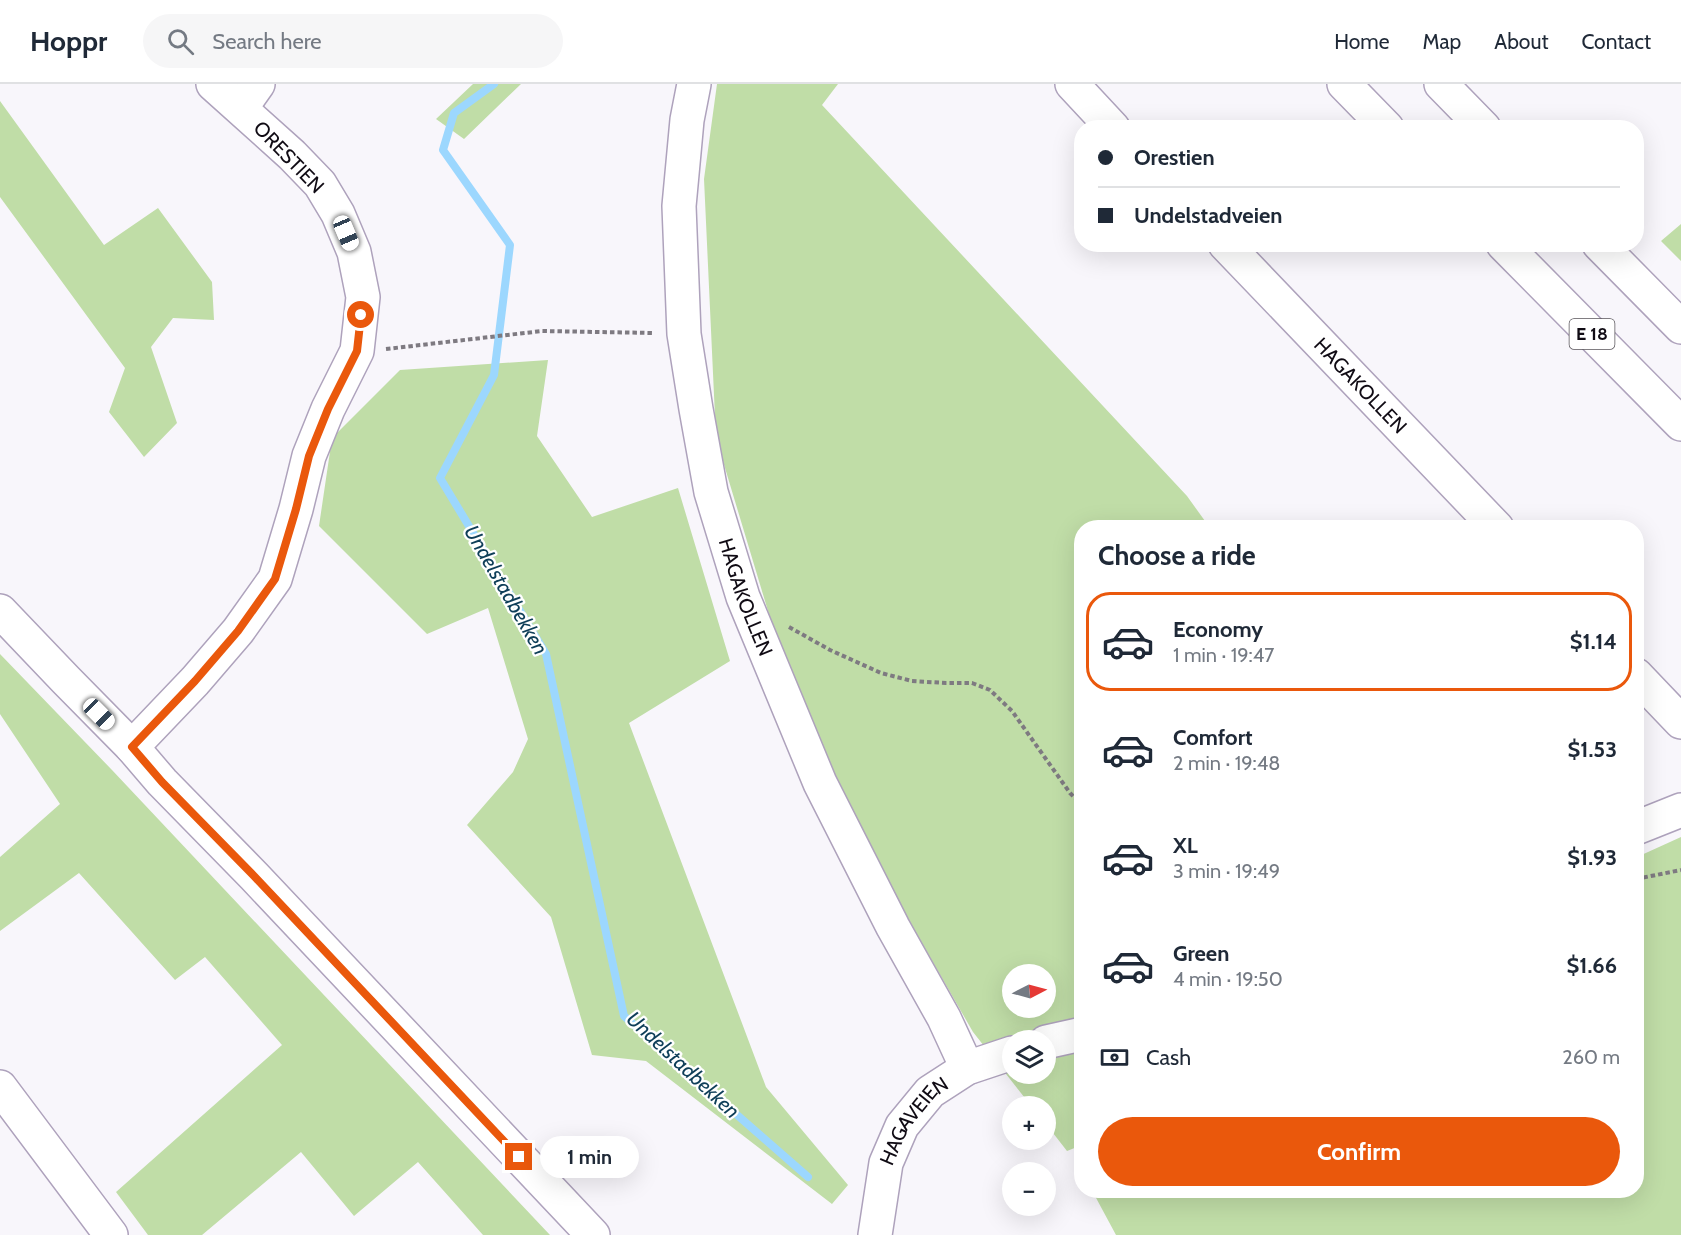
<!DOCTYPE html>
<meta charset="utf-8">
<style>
:root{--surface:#fff;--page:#f6f6f7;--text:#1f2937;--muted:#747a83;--line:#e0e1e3;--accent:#ea580c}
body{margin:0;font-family:Cabin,sans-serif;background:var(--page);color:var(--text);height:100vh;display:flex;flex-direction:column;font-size:22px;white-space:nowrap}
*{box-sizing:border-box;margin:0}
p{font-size:20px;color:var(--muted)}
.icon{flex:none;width:33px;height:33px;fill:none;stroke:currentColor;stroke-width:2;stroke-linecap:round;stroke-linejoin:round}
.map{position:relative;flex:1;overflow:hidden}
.sheet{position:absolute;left:1074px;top:436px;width:570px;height:678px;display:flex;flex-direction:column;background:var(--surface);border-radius:24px;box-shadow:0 6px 24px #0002}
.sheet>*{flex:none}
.hud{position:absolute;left:1074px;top:36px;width:570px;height:132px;border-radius:24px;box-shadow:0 6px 24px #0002;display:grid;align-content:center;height:132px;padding:0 24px;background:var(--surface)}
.needle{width:39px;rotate:84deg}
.buttons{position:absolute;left:1002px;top:880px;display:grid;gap:12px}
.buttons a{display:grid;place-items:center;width:54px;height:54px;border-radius:50%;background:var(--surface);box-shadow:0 6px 24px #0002;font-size:30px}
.end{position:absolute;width:27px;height:27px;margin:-14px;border:8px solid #ea580c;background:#fff;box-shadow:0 0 0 3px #fff}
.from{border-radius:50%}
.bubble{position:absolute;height:42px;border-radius:21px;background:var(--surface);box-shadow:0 6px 24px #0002;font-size:20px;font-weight:800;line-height:42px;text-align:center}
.car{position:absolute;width:18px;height:36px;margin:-18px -9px;border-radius:8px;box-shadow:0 0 4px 2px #0007;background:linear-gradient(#fff 24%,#345 0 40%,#fff 0 76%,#345 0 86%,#fff 0)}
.hud b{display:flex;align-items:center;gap:21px;height:57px;font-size:22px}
.hud b+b{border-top:2px solid var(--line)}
.hud i{width:15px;height:15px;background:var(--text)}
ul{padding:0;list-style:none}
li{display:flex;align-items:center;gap:18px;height:99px;margin:0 12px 9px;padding:0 12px;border:3px solid transparent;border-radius:24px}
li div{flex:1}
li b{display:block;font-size:22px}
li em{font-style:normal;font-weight:800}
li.active{border-color:var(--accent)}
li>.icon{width:54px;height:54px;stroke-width:1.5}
h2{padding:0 24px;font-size:27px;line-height:72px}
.pay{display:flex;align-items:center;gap:15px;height:66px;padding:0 24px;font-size:22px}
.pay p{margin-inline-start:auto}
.primary-button{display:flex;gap:12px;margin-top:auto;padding:12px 24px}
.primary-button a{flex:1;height:69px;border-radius:36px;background:var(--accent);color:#fff;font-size:24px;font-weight:800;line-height:69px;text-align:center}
header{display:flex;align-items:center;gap:36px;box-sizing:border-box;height:84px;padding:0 30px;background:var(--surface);border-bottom:2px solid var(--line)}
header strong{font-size:28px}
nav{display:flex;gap:33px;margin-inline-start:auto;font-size:21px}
.search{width:420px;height:54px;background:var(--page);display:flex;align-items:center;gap:15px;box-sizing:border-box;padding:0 21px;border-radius:33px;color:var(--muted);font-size:22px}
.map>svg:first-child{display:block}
</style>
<header>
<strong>Hoppr</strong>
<div class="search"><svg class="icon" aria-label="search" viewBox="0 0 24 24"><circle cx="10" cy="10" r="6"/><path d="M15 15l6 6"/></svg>Search here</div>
<nav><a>Home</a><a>Map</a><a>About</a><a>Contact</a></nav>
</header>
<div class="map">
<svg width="1681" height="1151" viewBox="0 0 1681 1151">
<rect width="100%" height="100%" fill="#f8f6fb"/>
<path fill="#c0dda7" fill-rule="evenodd" d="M473,0H521L464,55L436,35Z
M717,0H838L822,21L1187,412L1210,444H1082V1061L1067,1067L1046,1040V1023H1032L973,948L840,717L777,557L716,354L704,95ZM1012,891H1046V924H1012ZM1012,957H1046V990H1012Z
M0,17L104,161L158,124L212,198L214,236L173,234L151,263L177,339L144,373L109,328L125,284L0,113Z
M1681,140V177L1661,157Z
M548,276L537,352L592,433L678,404L730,577L629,639L766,1003L848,1101L832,1120L646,977L592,971L551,833L467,741L513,688L528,655L488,524L427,550L319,442L332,354L400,286Z
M0,570L112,686L550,1151H483L418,1078L354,1132L301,1068L202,1151H148L116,1108L282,961L205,873L175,896L79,789L0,847V773L60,720L0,630Z
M1681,753V1151H1116L1095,1112L1104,1107H1636L1637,773Z"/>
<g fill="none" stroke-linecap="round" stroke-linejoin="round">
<path stroke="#9cd7fe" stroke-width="8" d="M494,0L454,29L443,66L510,161L494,291L440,394L546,570L624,932L808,1093"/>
<g stroke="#aea2bc" stroke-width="36">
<g id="street">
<path id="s1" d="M694,0L687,36L679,122L684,250L696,325L711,408L743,513L820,699L893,843L944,934L967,984"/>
<path d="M1072,0L1113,44"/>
<path d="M241,24L258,0"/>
<path id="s2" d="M1225,160L1497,444"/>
<path d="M0,527L66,596L132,663L162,698L254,792L593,1151"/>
<path d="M1636,591L1681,638"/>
<path d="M132,663L195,597L238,547L275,495L296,425L309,372L328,325L357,267L363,213L354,168L338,130L320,100L292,71L213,0"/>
<path d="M1636,744L1681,726"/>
<path d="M1046,958L1082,950"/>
<path d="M0,1003L111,1151"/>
<path id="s3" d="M875,1151L886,1079L902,1042L930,1008L967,984L1012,969"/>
</g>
</g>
<g stroke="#aea2bc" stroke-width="36">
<path id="highway" d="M1344,0L1387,44
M1441,0L1484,44
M1503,160L1681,340
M1599,160L1681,243"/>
</g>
<path stroke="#7e7a81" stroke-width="4" stroke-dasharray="4.5 3" stroke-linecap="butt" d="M386,265L542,247L654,249
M789,543L830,566L881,589L912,597L946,599H972L990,606L1012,627L1070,709L1082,721
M1636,795L1681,786"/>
<use href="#street" stroke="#fff" stroke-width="33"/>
<use href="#highway" stroke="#fff" stroke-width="33"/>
</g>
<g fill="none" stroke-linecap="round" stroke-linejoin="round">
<path stroke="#ea580c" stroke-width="8" d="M361,231L357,267L328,325L309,372L296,425L275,495L238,547L195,597L132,663L162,698L254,792L519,1073"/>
</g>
<g text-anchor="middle" stroke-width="4.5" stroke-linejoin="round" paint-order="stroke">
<rect fill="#fff" stroke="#58545a" stroke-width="1.5" x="1569.5" y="235" width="45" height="30" rx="4.5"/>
<g font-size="18" font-weight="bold" fill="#100b14">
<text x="1592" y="256">E 18</text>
</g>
<g font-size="20" fill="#100b14" stroke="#fff">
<text transform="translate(289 73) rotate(46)" y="7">ORESTIEN</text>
<text dy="7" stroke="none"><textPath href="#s2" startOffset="196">HAGAKOLLEN</textPath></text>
<text dy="7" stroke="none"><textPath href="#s1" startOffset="522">HAGAKOLLEN</textPath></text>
<text dy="7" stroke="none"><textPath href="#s3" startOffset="124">HAGAVEIEN</textPath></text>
</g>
<g font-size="21" font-style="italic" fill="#0e3e58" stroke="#fff">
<text transform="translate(506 506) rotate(60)" y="7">Undelstadbekken</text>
<text transform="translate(683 981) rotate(43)" y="7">Undelstadbekken</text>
</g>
</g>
</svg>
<div class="buttons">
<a><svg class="needle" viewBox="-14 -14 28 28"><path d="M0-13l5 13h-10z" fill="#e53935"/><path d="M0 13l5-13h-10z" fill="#747a83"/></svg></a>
<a><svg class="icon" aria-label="layers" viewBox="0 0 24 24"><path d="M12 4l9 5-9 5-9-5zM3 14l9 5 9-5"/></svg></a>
<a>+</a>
<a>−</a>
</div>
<i class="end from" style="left:361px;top:231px"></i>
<i class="end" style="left:519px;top:1073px"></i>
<div class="bubble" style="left:540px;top:1052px;width:99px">1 min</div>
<i class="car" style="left:346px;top:149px;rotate:157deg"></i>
<i class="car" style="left:99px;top:630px;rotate:135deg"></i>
<div class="hud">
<b><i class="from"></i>Orestien</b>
<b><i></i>Undelstadveien</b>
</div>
<section class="sheet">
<h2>Choose a ride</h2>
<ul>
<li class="active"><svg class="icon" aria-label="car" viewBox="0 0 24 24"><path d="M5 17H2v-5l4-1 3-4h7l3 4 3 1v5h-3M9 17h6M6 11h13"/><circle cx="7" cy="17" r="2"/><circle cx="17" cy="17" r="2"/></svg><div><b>Economy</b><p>1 min · 19:47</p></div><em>$1.14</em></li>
<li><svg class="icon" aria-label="car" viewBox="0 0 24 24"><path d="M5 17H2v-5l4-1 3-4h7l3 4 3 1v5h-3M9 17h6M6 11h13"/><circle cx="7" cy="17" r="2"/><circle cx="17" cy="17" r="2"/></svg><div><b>Comfort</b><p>2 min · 19:48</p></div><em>$1.53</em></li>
<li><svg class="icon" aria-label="car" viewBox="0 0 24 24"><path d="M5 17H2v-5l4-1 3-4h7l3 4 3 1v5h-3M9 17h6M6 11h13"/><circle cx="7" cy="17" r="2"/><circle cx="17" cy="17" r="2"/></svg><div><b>XL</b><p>3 min · 19:49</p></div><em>$1.93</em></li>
<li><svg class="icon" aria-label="car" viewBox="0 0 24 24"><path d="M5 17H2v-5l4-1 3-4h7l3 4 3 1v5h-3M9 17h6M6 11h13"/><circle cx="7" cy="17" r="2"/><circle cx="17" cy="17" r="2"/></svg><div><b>Green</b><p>4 min · 19:50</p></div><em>$1.66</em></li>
</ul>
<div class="pay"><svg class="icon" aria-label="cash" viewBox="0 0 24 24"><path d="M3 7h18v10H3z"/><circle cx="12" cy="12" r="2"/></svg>Cash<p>260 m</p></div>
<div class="primary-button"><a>Confirm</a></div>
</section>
</div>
